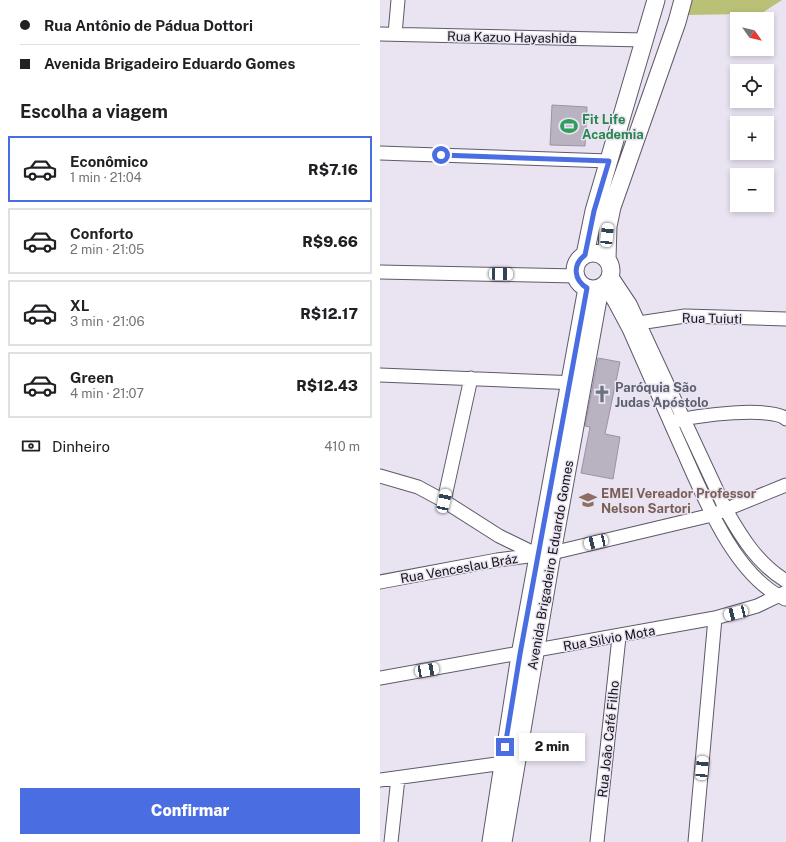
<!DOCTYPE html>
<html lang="pt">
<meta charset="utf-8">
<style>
:root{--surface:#fff;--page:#f6f6f6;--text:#202124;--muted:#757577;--line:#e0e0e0;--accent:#4a6ee2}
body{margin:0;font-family:"Public Sans",sans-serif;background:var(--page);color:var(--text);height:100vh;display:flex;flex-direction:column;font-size:15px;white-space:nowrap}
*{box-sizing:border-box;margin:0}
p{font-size:13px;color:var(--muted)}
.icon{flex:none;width:22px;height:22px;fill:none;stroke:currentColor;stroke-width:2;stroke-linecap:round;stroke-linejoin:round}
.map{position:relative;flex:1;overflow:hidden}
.sheet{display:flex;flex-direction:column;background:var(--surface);width:380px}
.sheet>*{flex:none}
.hud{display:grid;align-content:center;height:88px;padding:0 20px;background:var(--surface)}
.needle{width:26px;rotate:124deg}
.buttons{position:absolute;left:350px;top:12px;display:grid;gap:8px}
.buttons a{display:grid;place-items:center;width:44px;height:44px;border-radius:0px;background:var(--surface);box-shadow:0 2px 6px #0003;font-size:20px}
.end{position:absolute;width:18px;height:18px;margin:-9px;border:5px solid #4a6ee2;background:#fff;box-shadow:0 0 0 2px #fff}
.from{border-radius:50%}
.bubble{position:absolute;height:28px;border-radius:0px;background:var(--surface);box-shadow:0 2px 6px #0003;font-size:13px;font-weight:800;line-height:28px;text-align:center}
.car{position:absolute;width:12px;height:24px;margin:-12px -6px;border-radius:5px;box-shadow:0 0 3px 1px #0007;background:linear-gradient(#fff 24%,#345 0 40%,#fff 0 76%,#345 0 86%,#fff 0)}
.hud b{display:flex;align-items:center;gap:14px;height:38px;font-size:15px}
.hud b+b{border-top:1px solid var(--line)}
.hud i{width:10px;height:10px;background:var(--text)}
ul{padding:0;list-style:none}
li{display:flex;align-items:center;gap:12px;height:66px;margin:0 8px 6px;padding:0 12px;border:2px solid var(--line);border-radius:0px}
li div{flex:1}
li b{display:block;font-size:15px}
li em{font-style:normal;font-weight:800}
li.selected{border-color:var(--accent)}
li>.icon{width:36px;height:36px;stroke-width:1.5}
h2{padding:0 20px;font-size:18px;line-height:48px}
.pay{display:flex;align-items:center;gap:10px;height:44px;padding:0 20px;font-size:15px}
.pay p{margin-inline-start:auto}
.action{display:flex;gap:8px;margin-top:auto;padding:8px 20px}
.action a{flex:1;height:46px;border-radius:0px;background:var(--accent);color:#fff;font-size:16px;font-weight:800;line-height:46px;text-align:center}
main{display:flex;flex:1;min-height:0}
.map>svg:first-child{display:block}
</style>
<main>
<section class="sheet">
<div class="hud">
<b><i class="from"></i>Rua Antônio de Pádua Dottori</b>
<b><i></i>Avenida Brigadeiro Eduardo Gomes</b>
</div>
<h2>Escolha a viagem</h2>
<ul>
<li class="selected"><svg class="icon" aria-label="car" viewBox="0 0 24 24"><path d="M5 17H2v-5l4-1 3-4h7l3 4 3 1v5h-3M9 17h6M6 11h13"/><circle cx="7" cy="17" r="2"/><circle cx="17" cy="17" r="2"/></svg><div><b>Econômico</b><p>1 min · 21:04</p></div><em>R$7.16</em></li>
<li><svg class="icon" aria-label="car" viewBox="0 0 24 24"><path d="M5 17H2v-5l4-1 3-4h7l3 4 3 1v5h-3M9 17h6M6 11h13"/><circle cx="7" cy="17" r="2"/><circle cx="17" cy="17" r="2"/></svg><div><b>Conforto</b><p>2 min · 21:05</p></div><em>R$9.66</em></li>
<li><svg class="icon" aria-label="car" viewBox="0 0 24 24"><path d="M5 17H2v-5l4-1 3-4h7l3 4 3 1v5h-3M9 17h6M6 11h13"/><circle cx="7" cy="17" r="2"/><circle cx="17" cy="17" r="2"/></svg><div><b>XL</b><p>3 min · 21:06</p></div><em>R$12.17</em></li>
<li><svg class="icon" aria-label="car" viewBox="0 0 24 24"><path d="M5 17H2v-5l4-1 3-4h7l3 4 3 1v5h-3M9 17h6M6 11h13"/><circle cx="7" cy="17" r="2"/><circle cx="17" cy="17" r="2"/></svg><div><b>Green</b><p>4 min · 21:07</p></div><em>R$12.43</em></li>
</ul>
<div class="pay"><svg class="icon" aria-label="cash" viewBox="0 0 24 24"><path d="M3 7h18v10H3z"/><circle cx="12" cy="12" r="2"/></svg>Dinheiro<p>410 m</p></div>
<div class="action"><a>Confirmar</a></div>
</section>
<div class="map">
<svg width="406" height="842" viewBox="0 0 406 842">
<rect width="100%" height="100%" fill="#e9e3f2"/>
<path fill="#bac076" d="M311,0H402L373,19H365L362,14L307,15Z"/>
<path fill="#b8b2c1" stroke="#9a94a2" d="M172,105L207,107L205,146L170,145Z
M218,358L240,362L225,434L240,437L233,479L201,473L210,427L205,426Z"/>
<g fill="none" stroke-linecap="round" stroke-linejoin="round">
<g stroke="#5f5a67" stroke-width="15">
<path id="minor" d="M0,34L264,40
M15,34L18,0
M0,153L229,161
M0,272L196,276
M230,274L250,304L346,510C362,538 378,564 406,581
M224,286L234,301L249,329C265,366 282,403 298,440C321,490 352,575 405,599
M259,323L305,316L406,319
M0,375L198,383
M296,421C315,415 393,406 406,419
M0,476L38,487L64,501L119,536L158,555
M64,501L91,378
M0,582L117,560L172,553L332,515L406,485
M0,678L335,618L377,606L406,592
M0,780L131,762
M11,842L18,778
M217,842L239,637
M315,842L335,618"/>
</g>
<g stroke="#5f5a67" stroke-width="19">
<path id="major" d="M195 271a18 18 0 1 1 36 0a18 18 0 1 1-36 0Z
M205,255L214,211L276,0
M227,259L228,226L232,207L297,22L303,0
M111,842L140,655L207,288
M123,842L172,553L220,288"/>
</g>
<use href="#minor" stroke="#fff" stroke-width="13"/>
<use href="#major" stroke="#fff" stroke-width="17"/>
</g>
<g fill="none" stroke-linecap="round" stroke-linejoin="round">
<path stroke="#4a6ee2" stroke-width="5" d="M61,155L229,161L214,211L205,255C192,265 194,280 207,288L140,654L125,747"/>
</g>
<defs>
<g id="stadium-bare" transform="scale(1.38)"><path d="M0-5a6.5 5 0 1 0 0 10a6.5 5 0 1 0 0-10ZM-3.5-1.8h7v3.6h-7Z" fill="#2e9e5b" stroke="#e9e3f2" stroke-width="2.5" paint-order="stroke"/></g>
<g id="church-bare" transform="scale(1.38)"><path d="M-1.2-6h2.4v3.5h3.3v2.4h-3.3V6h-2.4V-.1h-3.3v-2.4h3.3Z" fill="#6b7280" stroke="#e9e3f2" stroke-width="2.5" paint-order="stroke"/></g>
<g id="school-bare" transform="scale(1.38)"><path d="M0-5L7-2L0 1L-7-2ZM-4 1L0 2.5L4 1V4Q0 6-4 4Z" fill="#8d6e63" stroke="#e9e3f2" stroke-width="2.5" paint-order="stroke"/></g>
</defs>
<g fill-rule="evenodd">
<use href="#stadium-bare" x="189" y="126"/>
<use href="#church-bare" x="222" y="394"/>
<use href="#school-bare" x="208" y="500"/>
</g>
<g text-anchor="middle" stroke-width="3" stroke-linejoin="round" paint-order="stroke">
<g font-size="13" fill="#141116" stroke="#e9e3f2">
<text transform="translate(132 37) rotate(1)" y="5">Rua Kazuo Hayashida</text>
<text transform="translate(332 318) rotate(1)" y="5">Rua Tuiuti</text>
<text transform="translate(170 565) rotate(-80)" y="5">Avenida Brigadeiro Eduardo Gomes</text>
<text transform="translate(79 568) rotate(-10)" y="5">Rua Venceslau Bráz</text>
<text transform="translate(229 638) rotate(-10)" y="5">Rua Silvio Mota</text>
<text transform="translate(228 739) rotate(-84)" y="5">Rua João Café Filho</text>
</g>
<g font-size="13" font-weight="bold" fill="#27864d" stroke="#e9e3f2" text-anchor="start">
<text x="202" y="124">Fit Life<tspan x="202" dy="15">Academia</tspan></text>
</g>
<g font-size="13" font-weight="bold" fill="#5b616d" stroke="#e9e3f2" text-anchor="start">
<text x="235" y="392">Paróquia São<tspan x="235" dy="15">Judas Apóstolo</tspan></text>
</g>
<g font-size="13" font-weight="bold" fill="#785e54" stroke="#e9e3f2" text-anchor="start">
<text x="221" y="498">EMEI Vereador Professor<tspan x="221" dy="15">Nelson Sartori</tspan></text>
</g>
</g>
</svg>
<div class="buttons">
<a><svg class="needle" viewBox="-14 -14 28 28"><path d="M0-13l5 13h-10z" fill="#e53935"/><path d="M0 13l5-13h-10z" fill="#757577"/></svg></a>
<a><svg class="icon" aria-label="locate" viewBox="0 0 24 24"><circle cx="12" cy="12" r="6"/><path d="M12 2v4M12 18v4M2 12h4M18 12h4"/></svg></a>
<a>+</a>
<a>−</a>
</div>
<i class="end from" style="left:61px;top:155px"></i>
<i class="end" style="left:125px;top:747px"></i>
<div class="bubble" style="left:139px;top:733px;width:66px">2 min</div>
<i class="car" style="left:227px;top:235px;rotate:6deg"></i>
<i class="car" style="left:121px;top:274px;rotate:91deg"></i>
<i class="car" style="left:64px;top:501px;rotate:12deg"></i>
<i class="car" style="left:216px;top:542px;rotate:257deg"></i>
<i class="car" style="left:356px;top:613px;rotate:256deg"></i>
<i class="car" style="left:47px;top:670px;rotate:80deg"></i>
<i class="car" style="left:322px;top:768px;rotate:5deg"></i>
</div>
</main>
